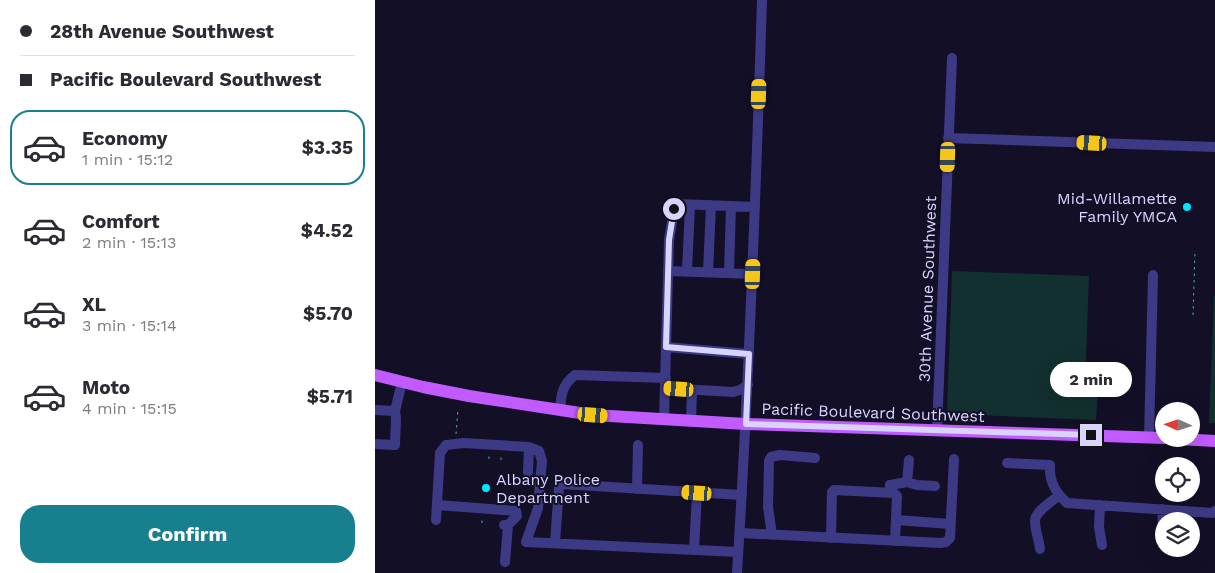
<!DOCTYPE html>
<meta charset="utf-8">
<style>
:root{--surface:#fff;--page:#f2f2f3;--text:#2b2b33;--muted:#7c7c81;--line:#e1e1e2;--accent:#187f8f}
body{margin:0;font-family:"Work Sans",sans-serif;background:var(--page);color:var(--text);height:100vh;display:flex;flex-direction:column;font-size:19px;white-space:nowrap}
*{box-sizing:border-box;margin:0}
p{font-size:16px;color:var(--muted)}
.icon{flex:none;width:28px;height:28px;fill:none;stroke:currentColor;stroke-width:2;stroke-linecap:round;stroke-linejoin:round}
.map{position:relative;flex:1;overflow:hidden}
.sheet{display:flex;flex-direction:column;background:var(--surface);width:375px}
.sheet>*{flex:none}
.guide{display:grid;align-content:center;height:110px;padding:0 20px;background:var(--surface)}
.needle{width:32px;rotate:273deg}
.controls{position:absolute;left:780px;top:402px;display:grid;gap:10px}
.controls a{display:grid;place-items:center;width:45px;height:45px;border-radius:50%;background:var(--surface);box-shadow:0 5px 20px #0002;font-size:25px}
.end{position:absolute;width:22px;height:22px;margin:-11px;border:6px solid #d9d4ff;background:#111;box-shadow:0 0 0 2px #111}
.from{border-radius:50%}
.bubble{position:absolute;height:35px;border-radius:18px;background:var(--surface);box-shadow:0 5px 20px #0002;font-size:16px;font-weight:700;line-height:35px;text-align:center}
.car{position:absolute;width:15px;height:30px;margin:-15px -8px;border-radius:6px;box-shadow:0 0 4px 1px #0007;background:linear-gradient(#f5c518 24%,#345 0 40%,#f5c518 0 76%,#345 0 86%,#f5c518 0)}
.guide b{display:flex;align-items:center;gap:18px;height:48px;font-size:19px}
.guide b+b{border-top:1px solid var(--line)}
.guide i{width:12px;height:12px;background:var(--text)}
ul{padding:0;list-style:none}
li{display:flex;align-items:center;gap:15px;height:75px;margin:0 10px 8px;padding:0 10px;border:2px solid transparent;border-radius:20px}
li div{flex:1}
li b{display:block;font-size:19px}
li em{font-style:normal;font-weight:700}
li.selected{border-color:var(--accent)}
li>.icon{width:45px;height:45px;stroke-width:1.5}
.cta{display:flex;gap:10px;margin-top:auto;padding:10px 20px}
.cta a{flex:1;height:58px;border-radius:20px;background:var(--accent);color:#fff;font-size:20px;font-weight:700;line-height:58px;text-align:center}
main{display:flex;flex:1;min-height:0}
.map>svg:first-child{display:block}
</style>
<main>
<section class="sheet">
<div class="guide">
<b><i class="from"></i>28th Avenue Southwest</b>
<b><i></i>Pacific Boulevard Southwest</b>
</div>
<ul>
<li class="selected"><svg class="icon" aria-label="car" viewBox="0 0 24 24"><path d="M5 17H2v-5l4-1 3-4h7l3 4 3 1v5h-3M9 17h6M6 11h13"/><circle cx="7" cy="17" r="2"/><circle cx="17" cy="17" r="2"/></svg><div><b>Economy</b><p>1 min · 15:12</p></div><em>$3.35</em></li>
<li><svg class="icon" aria-label="car" viewBox="0 0 24 24"><path d="M5 17H2v-5l4-1 3-4h7l3 4 3 1v5h-3M9 17h6M6 11h13"/><circle cx="7" cy="17" r="2"/><circle cx="17" cy="17" r="2"/></svg><div><b>Comfort</b><p>2 min · 15:13</p></div><em>$4.52</em></li>
<li><svg class="icon" aria-label="car" viewBox="0 0 24 24"><path d="M5 17H2v-5l4-1 3-4h7l3 4 3 1v5h-3M9 17h6M6 11h13"/><circle cx="7" cy="17" r="2"/><circle cx="17" cy="17" r="2"/></svg><div><b>XL</b><p>3 min · 15:14</p></div><em>$5.70</em></li>
<li><svg class="icon" aria-label="car" viewBox="0 0 24 24"><path d="M5 17H2v-5l4-1 3-4h7l3 4 3 1v5h-3M9 17h6M6 11h13"/><circle cx="7" cy="17" r="2"/><circle cx="17" cy="17" r="2"/></svg><div><b>Moto</b><p>4 min · 15:15</p></div><em>$5.71</em></li>
</ul>
<div class="cta"><a>Confirm</a></div>
</section>
<div class="map">
<svg width="840" height="573" viewBox="0 0 840 573">
<rect width="100%" height="100%" fill="#130f26"/>
<path fill="#12302f" d="M577,271L714,276L710,387L723,388L721,420L575,414L572,411Z
M839,296H840V423H834Z"/>
<g fill="none" stroke-linecap="round" stroke-linejoin="round">
<path stroke="#2fb8b0" stroke-width="1" stroke-dasharray="2.5 4" stroke-linecap="butt" d="M818,315L820,252
M81,434L83,409
M114,459V453
M126,460V454
M107,523V517"/>
<path stroke="#3d3a85" stroke-width="10" d="M573,138L840,147
M293,271L378,274
M312,271L315,205
M333,272L336,205
M354,273L356,206
M291,347L374,354
M290,388L358,392L365,390L373,385
M0,410L20,411L27,382
M185,410C186,395 187,385 200,375L291,378
M289,420L294,240L299,209L304,204L380,207
M316,421L317,390
M562,430L577,58
M774,437L778,275
M0,444L20,445L21,418L20,411
M632,463L675,465C674,481 680,492 692,503L838,513L840,511
M153,472L154,447
M532,482L534,460
M262,489L263,445
M515,493V485L532,482L542,485L560,486
M62,505L141,511L142,516L133,525
M725,505L724,527L727,545
M787,509L789,544
M61,520L65,453L71,445L89,443L154,447L164,451L167,461L163,508L151,542L363,552
M521,520L576,524
M129,525H133L130,562
M365,533L566,543L571,542L575,538L579,459
M397,535L393,507L394,461L396,457L405,455L440,458
M456,538L457,492L459,490L519,493L522,496L520,541
M180,543L184,487L186,484L367,495
M665,549C664,540 660,530 660,521C660,511 677,502 684,495
M319,550L322,493
M362,573C374,382 381,191 387,0"/>
<path stroke="#c25bff" stroke-width="12" d="M0,375L48,387L94,396L218,415L371,424L789,438
M804,439L840,441"/>
</g>
<g fill="none" stroke-linecap="round" stroke-linejoin="round">
<path stroke="#d9d4ff" stroke-width="6" d="M299,209L294,240L291,347L374,354L371,424L716,435"/>
</g>
<g fill="#00e5ff" stroke="#130f26" stroke-width="2">
<circle cx="812" cy="207" r="5"/>
<circle cx="111" cy="488" r="5"/>
</g>
<g text-anchor="middle" stroke-width="4" stroke-linejoin="round" paint-order="stroke">
<g font-size="16" fill="#d9d4ff" stroke="#130f26" text-anchor="end">
<text x="802" y="204">Mid-Willamette<tspan x="802" dy="18">Family YMCA</tspan></text>
<text x="121" y="485" text-anchor="start">Albany Police<tspan x="121" dy="18">Department</tspan></text>
</g>
<g font-size="16" fill="#d9d4ff" stroke="#130f26">
<text transform="translate(552 289) rotate(-88)" y="6">30th Avenue Southwest</text>
<text transform="translate(498 412) rotate(2)" y="6">Pacific Boulevard Southwest</text>
</g>
</g>
</svg>
<div class="controls">
<a><svg class="needle" viewBox="-14 -14 28 28"><path d="M0-13l5 13h-10z" fill="#e53935"/><path d="M0 13l5-13h-10z" fill="#7c7c81"/></svg></a>
<a><svg class="icon" aria-label="locate" viewBox="0 0 24 24"><circle cx="12" cy="12" r="6"/><path d="M12 2v4M12 18v4M2 12h4M18 12h4"/></svg></a>
<a><svg class="icon" aria-label="layers" viewBox="0 0 24 24"><path d="M12 4l9 5-9 5-9-5zM3 14l9 5 9-5"/></svg></a>
</div>
<i class="end from" style="left:299px;top:209px"></i>
<i class="end" style="left:716px;top:435px"></i>
<div class="bubble" style="left:675px;top:362px;width:82px">2 min</div>
<i class="car" style="left:384px;top:94px;rotate:2deg"></i>
<i class="car" style="left:717px;top:143px;rotate:273deg"></i>
<i class="car" style="left:573px;top:157px;rotate:182deg"></i>
<i class="car" style="left:378px;top:274px;rotate:2deg"></i>
<i class="car" style="left:304px;top:389px;rotate:274deg"></i>
<i class="car" style="left:218px;top:415px;rotate:94deg"></i>
<i class="car" style="left:322px;top:493px;rotate:274deg"></i>
</div>
</main>
